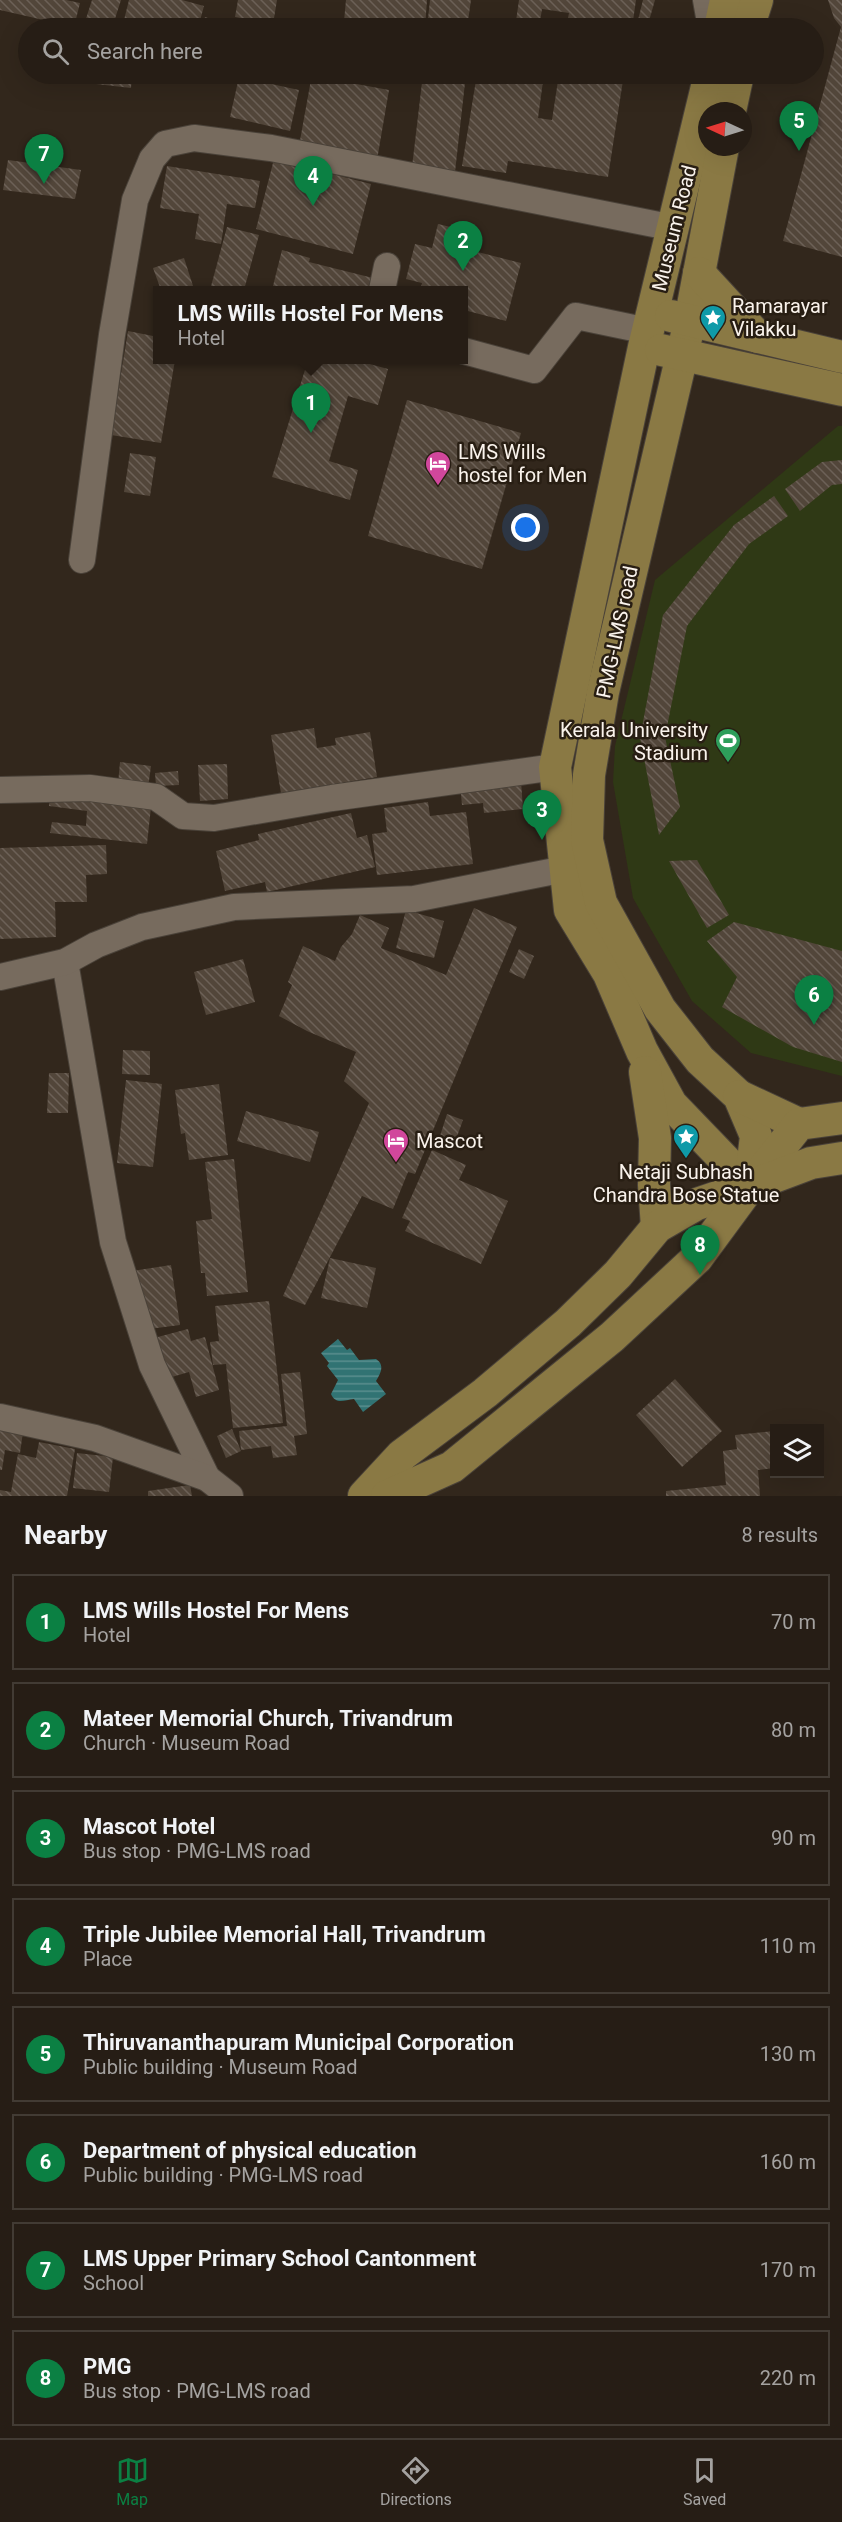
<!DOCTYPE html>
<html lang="en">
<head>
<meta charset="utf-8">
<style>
	:root { --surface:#261d15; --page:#2e261e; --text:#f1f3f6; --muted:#a4a2a0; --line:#423b34; --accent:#0b8043 }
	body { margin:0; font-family:Roboto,sans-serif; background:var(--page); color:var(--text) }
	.controls { position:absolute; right:18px; bottom:18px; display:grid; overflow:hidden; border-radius:0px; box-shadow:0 6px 24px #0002 }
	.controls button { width:54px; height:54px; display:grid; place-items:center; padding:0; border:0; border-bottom:2px solid var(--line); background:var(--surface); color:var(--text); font:30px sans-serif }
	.compass { position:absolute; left:698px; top:102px; width:54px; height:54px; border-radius:50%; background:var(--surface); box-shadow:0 6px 24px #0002; rotate:274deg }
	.you { position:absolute; left:526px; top:528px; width:21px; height:21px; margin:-15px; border:4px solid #fff; border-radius:50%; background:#1a73e8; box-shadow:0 0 0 9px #1a73e833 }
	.badge { display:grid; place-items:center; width:39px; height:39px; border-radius:50%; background:var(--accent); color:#fff; font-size:20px; font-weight:700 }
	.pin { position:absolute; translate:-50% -50px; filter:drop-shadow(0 2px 3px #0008) }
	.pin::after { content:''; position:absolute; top:32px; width:21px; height:18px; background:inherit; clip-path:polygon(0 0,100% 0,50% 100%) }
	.popup { position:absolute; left:153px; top:286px; width:315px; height:78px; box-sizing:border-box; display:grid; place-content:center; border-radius:0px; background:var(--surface); filter:drop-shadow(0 2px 4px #0005); font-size:20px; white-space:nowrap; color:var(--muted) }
	.popup b { font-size:22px; color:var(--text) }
	.popup::after { content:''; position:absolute; left:50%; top:100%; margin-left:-12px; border:12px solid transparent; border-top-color:var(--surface) }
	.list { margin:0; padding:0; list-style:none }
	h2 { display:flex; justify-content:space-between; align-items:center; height:78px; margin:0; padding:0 24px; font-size:26px }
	h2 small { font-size:20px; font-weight:400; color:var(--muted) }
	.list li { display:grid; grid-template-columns:39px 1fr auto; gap:18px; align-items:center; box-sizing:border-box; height:96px; margin:0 12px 12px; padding:0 12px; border:2px solid var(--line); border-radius:0px }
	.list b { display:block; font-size:22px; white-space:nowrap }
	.list p { margin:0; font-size:20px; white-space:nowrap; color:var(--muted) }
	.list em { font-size:20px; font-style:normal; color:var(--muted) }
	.icon { flex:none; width:33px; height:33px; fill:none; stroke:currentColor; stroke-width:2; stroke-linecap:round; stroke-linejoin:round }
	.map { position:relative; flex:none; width:842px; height:1496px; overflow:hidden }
	.search { position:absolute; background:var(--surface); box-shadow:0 6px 24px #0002; left:18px; right:18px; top:18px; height:66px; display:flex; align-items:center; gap:15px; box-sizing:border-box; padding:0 21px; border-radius:33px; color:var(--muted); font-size:22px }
	.sheet { height:942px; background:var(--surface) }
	nav { display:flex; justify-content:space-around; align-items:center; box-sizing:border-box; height:84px; border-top:2px solid var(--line); background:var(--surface); font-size:16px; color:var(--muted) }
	nav a { display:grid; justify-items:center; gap:3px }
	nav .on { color:var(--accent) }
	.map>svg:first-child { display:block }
	.green { fill:#2f3915 }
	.water { fill:url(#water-rules) }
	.building { fill:url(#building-back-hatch) }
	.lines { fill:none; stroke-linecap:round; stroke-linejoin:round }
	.minor-casing { stroke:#4a4239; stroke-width:28 }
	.major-casing { stroke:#4a4239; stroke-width:34 }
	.minor { stroke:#776b5e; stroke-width:26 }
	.major { stroke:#8a7944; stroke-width:32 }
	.labels { text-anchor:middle; stroke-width:5; stroke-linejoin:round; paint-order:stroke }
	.street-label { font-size:20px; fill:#faf3ec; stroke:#281e13 }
	.poi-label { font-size:20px; fill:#faf3ec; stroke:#281e13; text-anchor:start }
</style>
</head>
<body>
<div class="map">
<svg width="842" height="1496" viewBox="0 0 842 1496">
	<defs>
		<pattern id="water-rules" width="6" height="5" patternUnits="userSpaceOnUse" patternTransform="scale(1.5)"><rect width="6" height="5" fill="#317373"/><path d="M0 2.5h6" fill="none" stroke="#5a8e8e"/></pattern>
		<pattern id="building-back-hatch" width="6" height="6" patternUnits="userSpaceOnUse" patternTransform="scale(1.5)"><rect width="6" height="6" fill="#52463a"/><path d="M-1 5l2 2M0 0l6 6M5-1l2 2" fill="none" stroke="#6c6157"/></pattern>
	</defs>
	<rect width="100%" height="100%" fill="#32271c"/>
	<path class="green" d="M 838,426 L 842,426 L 842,1076 L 751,1053 L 692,1001 L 633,898 L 613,782 L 615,746 L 655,580 Z"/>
	<path class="water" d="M 338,1339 L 347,1350 L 350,1348 L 359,1360 L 376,1359 C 385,1365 381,1373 376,1381 L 386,1394 L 363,1412 L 354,1399 C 344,1400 336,1405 331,1394 L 338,1380 L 327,1366 L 329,1363 L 321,1353 Z"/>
	<g class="building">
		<path d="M 0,0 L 66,0 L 80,3 L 74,27 L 0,10 Z"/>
		<path d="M 92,0 L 121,0 L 112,28 L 83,28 Z"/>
		<path d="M 129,0 L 182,0 L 204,6 L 198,28 L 122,28 Z"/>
		<path d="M 238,0 L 277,0 L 273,24 L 235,17 Z"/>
		<path d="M 346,0 L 427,0 L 425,28 L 344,21 Z"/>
		<path d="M 430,0 L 471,0 L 467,28 L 427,28 Z"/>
		<path d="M 519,0 L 636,0 L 632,28 L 566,28 L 569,13 L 542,9 L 539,28 L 515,28 Z"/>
		<path d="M 643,0 L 655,0 L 647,28 L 636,28 Z"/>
		<path d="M 828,0 L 842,0 L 842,257 L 783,241 L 841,27 L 834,18 Z"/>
		<path d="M 205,17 L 236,28 L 201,28 Z"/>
		<path d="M 80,74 L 132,74 L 131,88 L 79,82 Z"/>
		<path d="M 266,74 L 288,74 L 285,81 Z"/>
		<path d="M 312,74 L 342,74 L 340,81 L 389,90 L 377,160 L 299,146 Z"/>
		<path d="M 376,74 L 392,74 L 389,84 L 374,79 Z"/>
		<path d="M 423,74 L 466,74 L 455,172 L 412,167 Z"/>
		<path d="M 477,74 L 544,74 L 538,118 L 552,120 L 559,74 L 624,74 L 608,177 L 508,161 L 506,173 L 462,166 Z"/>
		<path d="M 239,77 L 299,90 L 290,131 L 230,117 Z"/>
		<path d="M 274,159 L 371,184 L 353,254 L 256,229 Z"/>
		<path d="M 8,160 L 81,170 L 75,199 L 3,190 Z"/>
		<path d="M 167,166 L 260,181 L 255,208 L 227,204 L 221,244 L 195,239 L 199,214 L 160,208 Z"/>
		<path d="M 438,224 L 467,231 L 462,248 L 521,263 L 506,321 L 464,310 L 464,290 L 420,290 L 422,283 L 406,279 L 415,244 L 432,248 Z"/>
		<path d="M 227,227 L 259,235 L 244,290 L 210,290 Z"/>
		<path d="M 282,250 L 310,258 L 309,262 L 373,278 L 370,290 L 272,290 Z"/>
		<path d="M 184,258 L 194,289 L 161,290 L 153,268 Z"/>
		<path d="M 128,331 L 158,337 L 158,360 L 175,360 L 161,443 L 111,435 Z"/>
		<path d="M 308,360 L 355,360 L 388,369 L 378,405 L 348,396 L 329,461 L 358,470 L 350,500 L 272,477 Z"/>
		<path d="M 407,400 L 521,433 L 482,569 L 368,536 Z"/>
		<path d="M 130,453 L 156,457 L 150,496 L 124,492 Z"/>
		<path d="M 842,460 L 842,484 L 832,485 L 800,511 L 785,489 L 822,462 Z"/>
		<path d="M 774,496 L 788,516 L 749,544 L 687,626 L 665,737 L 680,807 L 659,835 L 640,738 L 663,615 L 734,525 Z"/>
		<path d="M 314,728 L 317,748 L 336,745 L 335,738 L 370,732 L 377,777 L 281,793 L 271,735 Z"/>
		<path d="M 120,762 L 151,766 L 148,788 L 118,784 Z"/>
		<path d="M 227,764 L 228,799 L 200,801 L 198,765 Z"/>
		<path d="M 178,771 L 179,785 L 156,786 L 155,773 Z"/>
		<path d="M 521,781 L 523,809 L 484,813 L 483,803 L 462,805 L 460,785 Z"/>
		<path d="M 50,796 L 152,798 L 147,844 L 50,833 L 52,822 L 86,826 L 87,811 L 49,806 Z"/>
		<path d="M 428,802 L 430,816 L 466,812 L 473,864 L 377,875 L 372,834 L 387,832 L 384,808 Z"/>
		<path d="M 351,813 L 357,838 L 367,835 L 375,867 L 267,892 L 265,882 L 225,891 L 216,851 L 259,840 L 258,834 Z"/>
		<path d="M 106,845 L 107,874 L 86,875 L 87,902 L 55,902 L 56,937 L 0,939 L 0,848 Z"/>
		<path d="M 697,860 L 729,915 L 707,928 L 669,861 Z"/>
		<path d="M 474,908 L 517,927 L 415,1174 L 408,1172 L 393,1209 L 362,1196 L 305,1305 L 283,1296 L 369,1103 L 344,1081 L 356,1052 L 307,1031 L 279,1016 L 292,985 L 288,982 L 303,946 L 335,961 L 341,947 L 352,934 L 360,915 L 389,928 L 381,948 L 446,975 Z"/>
		<path d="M 406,910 L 444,921 L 434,958 L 396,948 Z"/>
		<path d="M 734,922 L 842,951 L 842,1062 L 793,1047 L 722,1007 L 737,977 L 707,941 Z"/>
		<path d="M 519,949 L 534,956 L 524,979 L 509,972 Z"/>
		<path d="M 243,959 L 255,1002 L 206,1015 L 194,972 Z"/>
		<path d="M 123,1050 L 150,1051 L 150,1075 L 122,1074 Z"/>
		<path d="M 49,1073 L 69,1073 L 68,1113 L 47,1113 Z"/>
		<path d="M 126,1080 L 162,1084 L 153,1167 L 117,1163 Z"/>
		<path d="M 219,1084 L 228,1155 L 189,1160 L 185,1133 L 181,1134 L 175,1090 Z"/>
		<path d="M 246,1111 L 319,1132 L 310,1162 L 237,1141 Z"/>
		<path d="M 447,1114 L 463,1120 L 455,1142 L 440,1136 Z"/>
		<path d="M 432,1150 L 466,1165 L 459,1180 L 508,1201 L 481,1264 L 405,1231 L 410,1221 L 402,1218 Z"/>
		<path d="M 234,1159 L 248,1292 L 207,1296 L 205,1273 L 201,1273 L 196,1221 L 212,1219 L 205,1162 Z"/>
		<path d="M 330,1258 L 376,1268 L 367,1308 L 321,1298 Z"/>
		<path d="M 171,1265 L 180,1325 L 149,1329 L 146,1301 L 137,1303 L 132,1271 Z"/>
		<path d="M 269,1301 L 283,1423 L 233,1428 L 226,1364 L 213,1365 L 210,1342 L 219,1341 L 215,1306 Z"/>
		<path d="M 188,1329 L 191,1341 L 205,1337 L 219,1390 L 196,1397 L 189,1372 L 165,1379 L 154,1338 Z"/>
		<path d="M 300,1372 L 307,1434 L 294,1436 L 297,1455 L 273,1458 L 271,1446 L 241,1450 L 239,1431 L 287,1426 L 281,1374 Z"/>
		<path d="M 675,1379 L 722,1431 L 682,1467 L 636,1415 Z"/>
		<path d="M 0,1421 L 24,1425 L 20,1453 L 5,1450 L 2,1470 L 0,1470 Z"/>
		<path d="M 232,1429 L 241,1451 L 226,1458 L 217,1436 Z"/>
		<path d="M 774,1431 L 774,1468 L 758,1470 L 760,1496 L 666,1496 L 666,1491 L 726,1485 L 723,1451 L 737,1449 L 735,1435 Z"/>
		<path d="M 39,1442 L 75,1449 L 67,1496 L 0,1496 L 0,1490 L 11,1492 L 18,1454 L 36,1458 Z"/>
		<path d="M 77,1453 L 113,1457 L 109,1492 L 73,1488 Z"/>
		<path d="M 190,1485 L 192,1496 L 148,1496 L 148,1491 Z"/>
	</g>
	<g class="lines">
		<defs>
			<g id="minor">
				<path d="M 706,0 L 711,28"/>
				<path d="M 382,290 L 387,266"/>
				<path d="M 464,351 L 534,370 L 576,316 L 648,331"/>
				<path d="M 82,560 L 112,335 L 135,200 L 152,159 L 165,144 L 194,138 L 271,148 L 674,228"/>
				<path d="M 0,790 L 90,788 L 156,797 L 183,816 L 214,818 L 332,798 L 555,767"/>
				<path d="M 65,962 L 113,1242 L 152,1365 L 207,1478"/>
				<path d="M 0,977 L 65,962 L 96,945 L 142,927 L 234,907 L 414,899 L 565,869"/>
				<path d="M 0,1417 L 95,1438 L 207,1478 L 230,1496"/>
			</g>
			<g id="major">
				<path d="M 720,28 L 726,0"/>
				<path d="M 748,28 L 757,0"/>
				<path d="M 710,74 L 644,347 L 555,767 L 570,910 L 609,974 L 642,1051 L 671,1104 L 750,1186"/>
				<path d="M 730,111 L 738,74"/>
				<path d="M 723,147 L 690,321 L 603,692 L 589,775 L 587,840 L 601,903 L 660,1009 L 700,1060 L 739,1096 L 756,1136 L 750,1186"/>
				<path d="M 699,273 L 758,337"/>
				<path d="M 671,316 L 842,357"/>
				<path d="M 661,350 L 842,390"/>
				<path d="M 645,1072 L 655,1138 L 654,1185 L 657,1227"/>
				<path d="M 739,1096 L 799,1124"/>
				<path d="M 364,1496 L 402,1455 L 485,1393 L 568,1323 L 618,1274 L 657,1227 L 697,1204 L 750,1186 L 799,1124 L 842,1118"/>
				<path d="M 387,1496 L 452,1467 L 612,1337 L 697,1258 L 750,1186 L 811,1163 L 842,1158"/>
			</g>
		</defs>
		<use href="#minor" class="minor-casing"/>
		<use href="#major" class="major-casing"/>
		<use href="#minor" class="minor"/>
		<use href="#major" class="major"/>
	</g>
	<defs>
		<symbol id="sight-pin" viewBox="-11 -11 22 30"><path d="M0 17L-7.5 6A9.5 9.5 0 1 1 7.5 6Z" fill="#0f9aa8" stroke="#281e13"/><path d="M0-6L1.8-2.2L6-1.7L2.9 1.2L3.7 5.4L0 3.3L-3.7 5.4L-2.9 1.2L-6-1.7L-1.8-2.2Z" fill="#fff"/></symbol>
		<symbol id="hotel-pin" viewBox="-11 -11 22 30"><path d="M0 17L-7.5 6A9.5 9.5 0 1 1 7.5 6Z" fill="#d1479c" stroke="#281e13"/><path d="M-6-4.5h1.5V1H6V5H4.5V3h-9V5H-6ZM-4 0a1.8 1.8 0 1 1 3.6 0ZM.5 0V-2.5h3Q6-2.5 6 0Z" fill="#fff"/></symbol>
		<symbol id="stadium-pin" viewBox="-11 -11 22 30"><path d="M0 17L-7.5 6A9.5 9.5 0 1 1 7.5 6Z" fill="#2e9e5b" stroke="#281e13"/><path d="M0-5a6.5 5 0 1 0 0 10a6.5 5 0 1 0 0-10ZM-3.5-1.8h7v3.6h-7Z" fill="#fff"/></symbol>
	</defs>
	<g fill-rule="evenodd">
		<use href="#sight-pin" x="698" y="303" width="30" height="40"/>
		<use href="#hotel-pin" x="423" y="449" width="30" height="40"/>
		<use href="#stadium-pin" x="713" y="726" width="30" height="40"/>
		<use href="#sight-pin" x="671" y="1122" width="30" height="40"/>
		<use href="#hotel-pin" x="381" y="1126" width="30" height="40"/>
	</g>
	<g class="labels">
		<g class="street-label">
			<text transform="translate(674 228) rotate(-76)" y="7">Museum Road</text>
			<text transform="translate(617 632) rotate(-78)" y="7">PMG-LMS road</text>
		</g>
		<g class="poi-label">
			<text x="732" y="313">Ramarayar<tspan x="732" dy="23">Vilakku</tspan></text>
			<text x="458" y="459">LMS Wills<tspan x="458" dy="23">hostel for Men</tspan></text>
			<text x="708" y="737" text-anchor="end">Kerala University<tspan x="708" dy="23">Stadium</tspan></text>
			<text x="416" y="1148">Mascot</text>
			<text x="686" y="1179" text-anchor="middle">Netaji Subhash<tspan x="686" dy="23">Chandra Bose Statue</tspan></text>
		</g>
	</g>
</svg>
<div class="controls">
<button><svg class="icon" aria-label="layers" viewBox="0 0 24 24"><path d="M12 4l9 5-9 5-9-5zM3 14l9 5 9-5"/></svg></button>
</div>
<svg class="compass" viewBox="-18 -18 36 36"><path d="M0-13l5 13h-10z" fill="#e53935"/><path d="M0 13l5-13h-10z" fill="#a4a2a0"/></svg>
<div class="you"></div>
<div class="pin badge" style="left:311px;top:433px">1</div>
<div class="popup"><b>LMS Wills Hostel For Mens</b>Hotel</div>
<div class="pin badge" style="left:463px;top:271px">2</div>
<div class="pin badge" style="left:542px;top:840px">3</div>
<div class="pin badge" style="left:313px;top:206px">4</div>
<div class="pin badge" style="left:799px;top:151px">5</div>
<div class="pin badge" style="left:814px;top:1025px">6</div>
<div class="pin badge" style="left:44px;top:184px">7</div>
<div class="pin badge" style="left:700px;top:1275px">8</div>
<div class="search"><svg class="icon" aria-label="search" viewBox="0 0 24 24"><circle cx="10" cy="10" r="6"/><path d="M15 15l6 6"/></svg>Search here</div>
</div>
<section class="sheet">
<h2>Nearby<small>8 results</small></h2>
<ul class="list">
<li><span class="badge">1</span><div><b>LMS Wills Hostel For Mens</b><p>Hotel</p></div><em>70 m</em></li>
<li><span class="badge">2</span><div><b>Mateer Memorial Church, Trivandrum</b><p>Church · Museum Road</p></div><em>80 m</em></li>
<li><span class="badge">3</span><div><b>Mascot Hotel</b><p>Bus stop · PMG-LMS road</p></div><em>90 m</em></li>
<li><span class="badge">4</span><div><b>Triple Jubilee Memorial Hall, Trivandrum</b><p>Place</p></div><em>110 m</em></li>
<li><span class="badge">5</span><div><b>Thiruvananthapuram Municipal Corporation</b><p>Public building · Museum Road</p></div><em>130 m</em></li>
<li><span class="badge">6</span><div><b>Department of physical education</b><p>Public building · PMG-LMS road</p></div><em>160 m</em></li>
<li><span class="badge">7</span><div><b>LMS Upper Primary School Cantonment</b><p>School</p></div><em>170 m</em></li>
<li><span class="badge">8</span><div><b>PMG</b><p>Bus stop · PMG-LMS road</p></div><em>220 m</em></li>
</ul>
</section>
<nav>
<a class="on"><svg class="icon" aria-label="map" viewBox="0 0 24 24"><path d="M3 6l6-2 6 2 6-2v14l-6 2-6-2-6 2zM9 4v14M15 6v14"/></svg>Map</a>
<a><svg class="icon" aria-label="directions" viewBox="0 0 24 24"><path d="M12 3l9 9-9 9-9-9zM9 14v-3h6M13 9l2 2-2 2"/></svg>Directions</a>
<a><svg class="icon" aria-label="saved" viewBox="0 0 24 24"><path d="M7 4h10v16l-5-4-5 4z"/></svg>Saved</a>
</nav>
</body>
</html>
